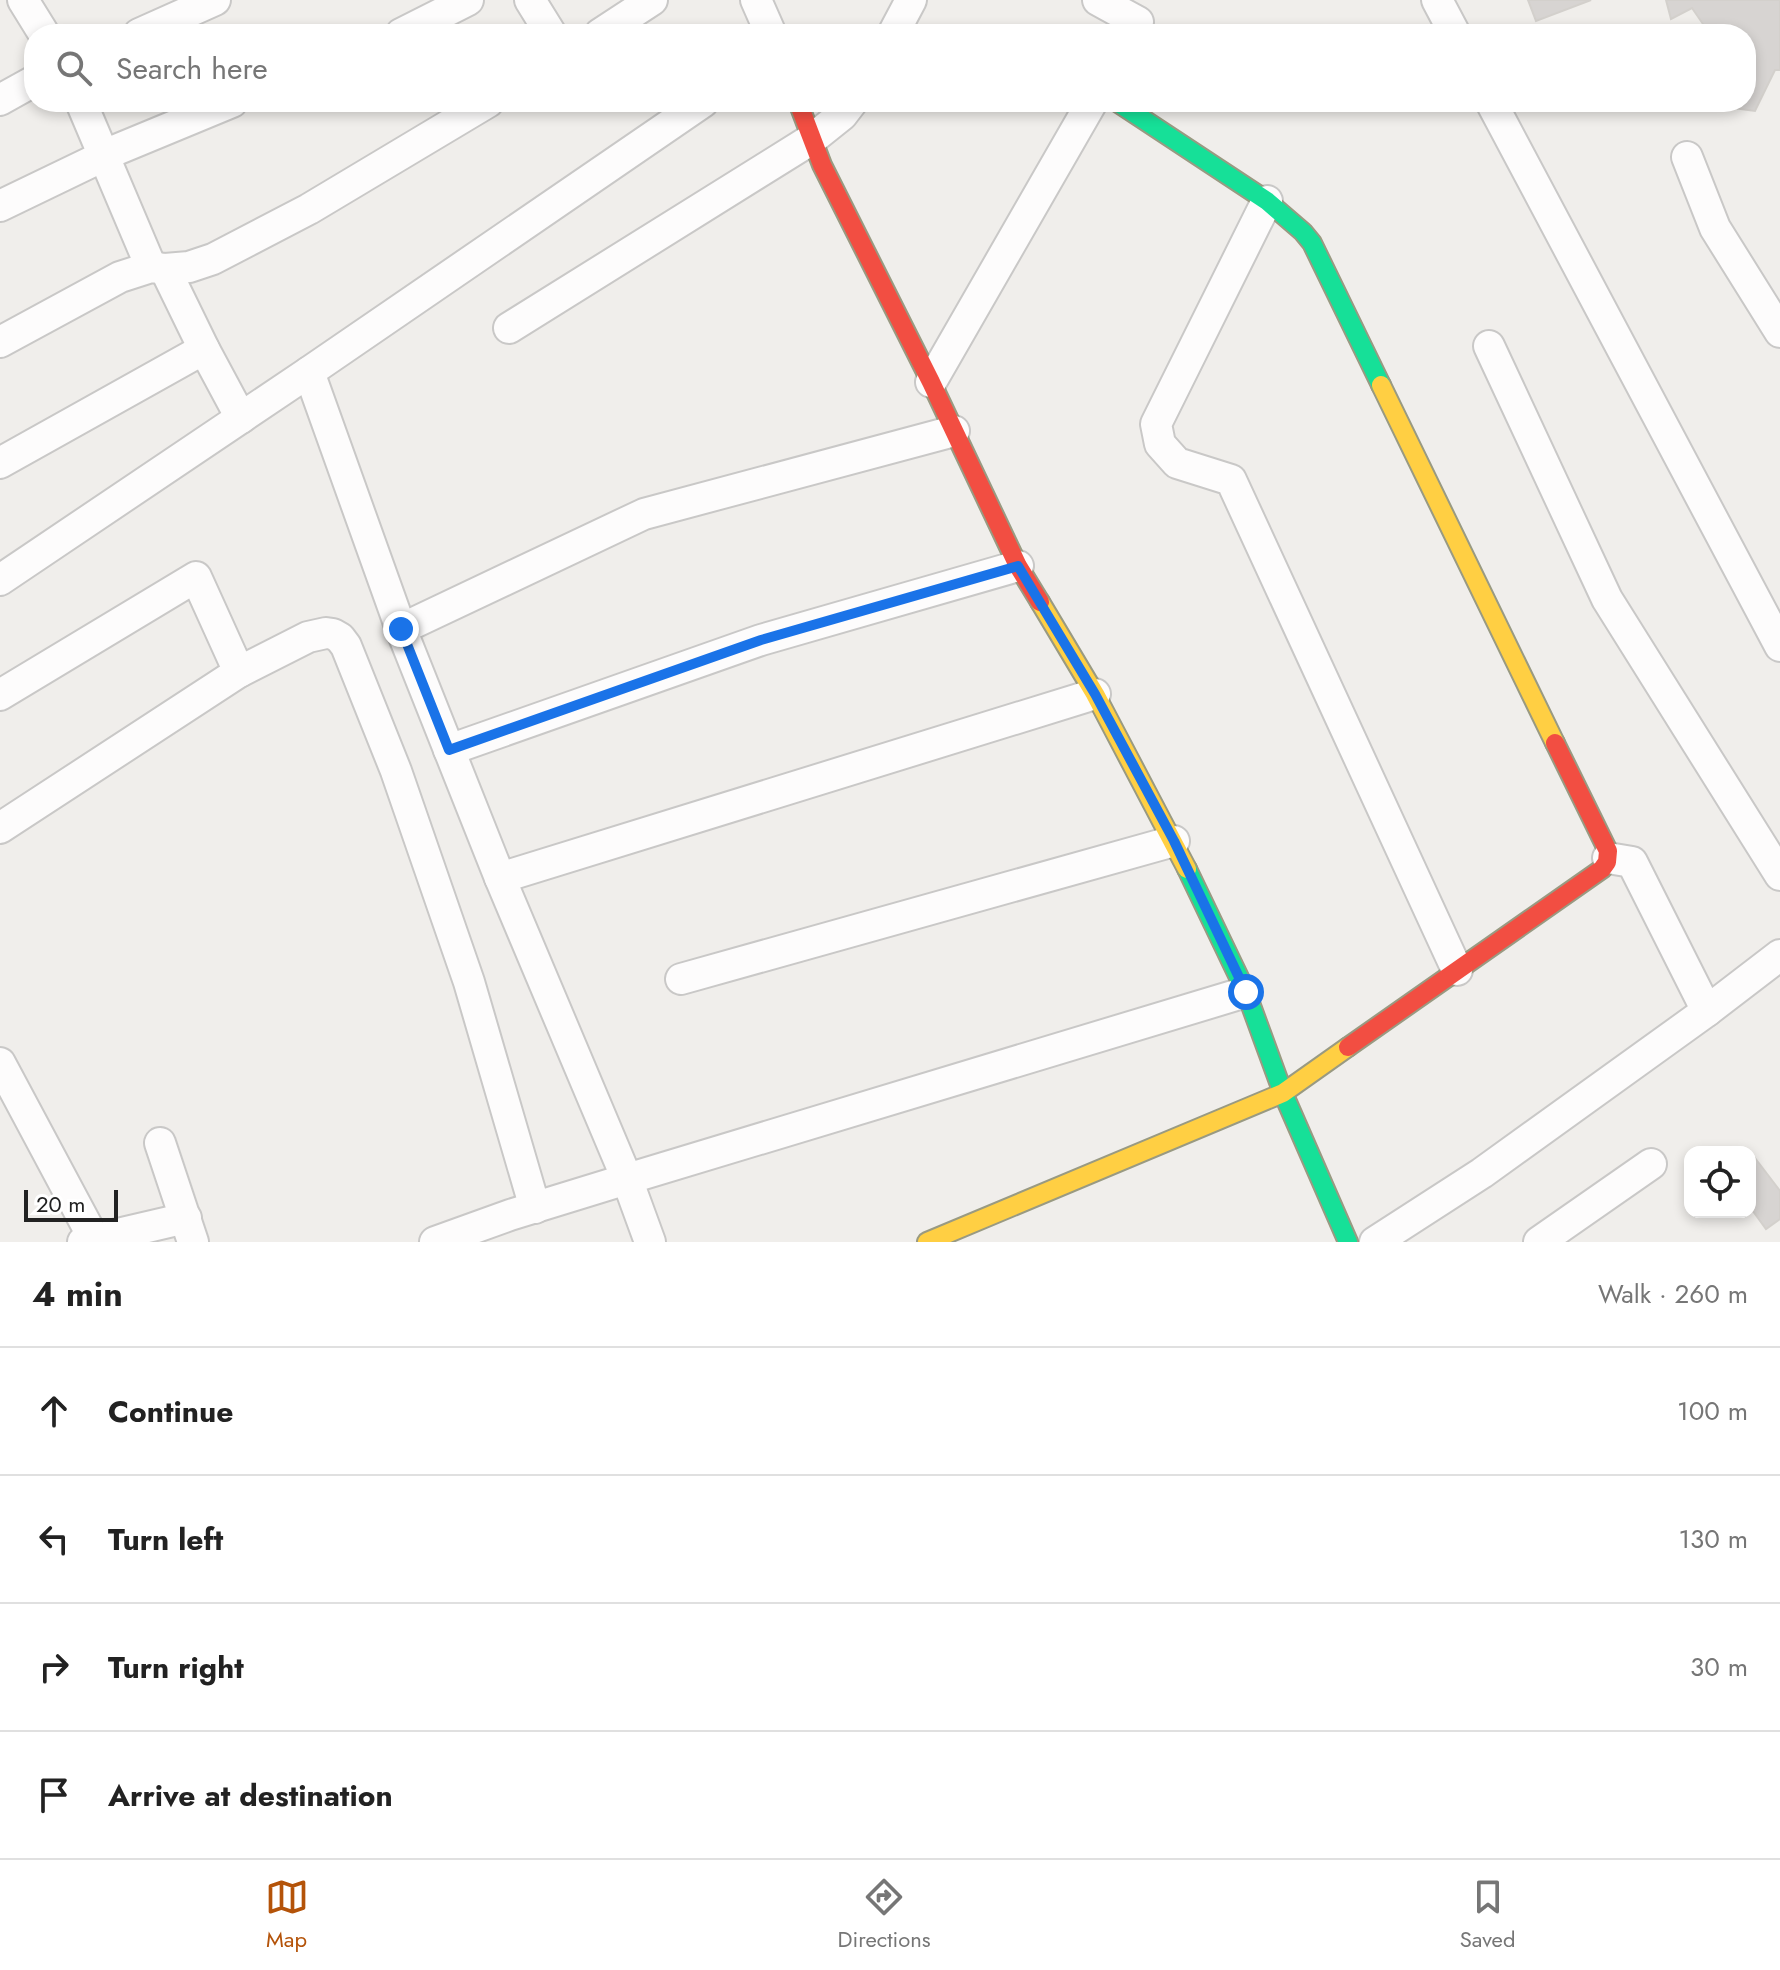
<!DOCTYPE html>
<html lang="en">
<head>
<meta charset="utf-8">
<style>
	:root { --surface:#fff; --page:#f6f6f6; --text:#222; --muted:#767676; --line:#e0e0e0; --accent:#b45309 }
	body { margin:0; font-family:Jost,sans-serif; background:var(--page); color:var(--text) }
	.controls { position:absolute; right:24px; bottom:24px; display:grid; overflow:hidden; border-radius:16px; box-shadow:0 4px 12px #0003 }
	.controls button { width:72px; height:72px; display:grid; place-items:center; padding:0; border:0; border-bottom:2px solid var(--line); background:var(--surface); color:var(--text); font:40px sans-serif }
	.scale { position:absolute; left:24px; bottom:20px; width:94px; box-sizing:border-box; padding-left:8px; border:4px solid #222; border-top:0; font-size:22px; line-height:28px; white-space:nowrap; color:#222; -webkit-text-stroke:6px #fff; paint-order:stroke }
	.stop { position:absolute; width:24px; height:24px; margin:-18px; border:6px solid #1a73e8; border-radius:50%; background:#fff }
	.stop.end { background:#1a73e8; border-color:#fff; box-shadow:0 2px 8px #0008 }
	.list { margin:0; padding:0; list-style:none }
	h2 { display:flex; justify-content:space-between; align-items:center; height:104px; margin:0; padding:0 32px; font-size:34px }
	h2 small { font-size:26px; font-weight:400; color:var(--muted) }
	.list li { display:grid; grid-template-columns:52px 1fr auto; gap:24px; align-items:center; box-sizing:border-box; height:128px; padding:0 32px; border-top:2px solid var(--line) }
	.list b { display:block; font-size:30px; white-space:nowrap }
	.list em { font-size:26px; font-style:normal; color:var(--muted) }
	.icon { flex:none; width:44px; height:44px; fill:none; stroke:currentColor; stroke-width:2; stroke-linecap:round; stroke-linejoin:round }
	.map { position:relative; flex:none; width:1780px; height:1242px; overflow:hidden }
	.search { position:absolute; background:var(--surface); box-shadow:0 4px 12px #0003; left:24px; right:24px; top:24px; height:88px; display:flex; align-items:center; gap:20px; box-sizing:border-box; padding:0 28px; border-radius:32px; color:var(--muted); font-size:30px }
	.sheet { height:616px; background:var(--surface) }
	nav { display:flex; justify-content:space-around; align-items:center; box-sizing:border-box; height:112px; border-top:2px solid var(--line); background:var(--surface); font-size:22px; color:var(--muted) }
	nav a { display:grid; justify-items:center; gap:4px }
	nav .on { color:var(--accent) }
	.map>svg:first-child { display:block }
	.building { fill:#d7d4d2; stroke:#d3d0cc; stroke-width:2 }
	.lines { fill:none; stroke-linecap:round; stroke-linejoin:round }
	.street-casing { stroke:#c9c8c7; stroke-width:34 }
	.fast-casing { stroke:#999a82; stroke-width:22 }
	.slow-casing { stroke:#999a82; stroke-width:22 }
	.jam-casing { stroke:#999a82; stroke-width:22 }
	.street { stroke:#fdfcfc; stroke-width:30 }
	.fast { stroke:#16e098; stroke-width:18 }
	.slow { stroke:#ffcf43; stroke-width:18 }
	.jam { stroke:#f24e42; stroke-width:18 }
	.route { stroke:#1a73e8; stroke-width:10 }
</style>
</head>
<body>
<div class="map">
<svg width="1780" height="1242" viewBox="0 0 1780 1242">
	<rect width="100%" height="100%" fill="#f0eeeb"/>
	<g class="building">
		<path d="M 1528,0 L 1591,0 L 1536,21 Z"/>
		<path d="M 1666,0 L 1780,0 L 1780,70 L 1775,70 L 1755,111 L 1711,105 L 1709,102 L 1746,102 L 1746,34 L 1692,34 L 1703,24 L 1692,8 L 1671,19 Z"/>
		<path d="M 1755,1158 L 1780,1191 L 1780,1219 L 1766,1229 L 1750,1207 L 1750,1162 Z"/>
	</g>
	<g class="lines">
		<defs>
			<g id="street">
				<path d="M 23,0 L 44,34"/>
				<path d="M 530,0 L 551,34"/>
				<path d="M 756,0 L 771,34"/>
				<path d="M 1098,0 L 1138,22"/>
				<path d="M 1437,0 L 1455,34"/>
				<path d="M 139,34 L 215,0"/>
				<path d="M 401,34 L 468,0"/>
				<path d="M 600,34 L 652,0"/>
				<path d="M 893,34 L 911,0"/>
				<path d="M 0,100 L 34,81"/>
				<path d="M 81,102 L 151,267"/>
				<path d="M 1491,102 L 1780,646"/>
				<path d="M 1687,157 L 1715,228 L 1780,332"/>
				<path d="M 1267,201 L 1156,424 L 1160,444 L 1177,463 L 1231,480 L 1457,970"/>
				<path d="M 0,206 L 116,150 L 232,102"/>
				<path d="M 165,269 L 204,349 L 241,418"/>
				<path d="M 509,328 L 812,139 L 842,115 L 852,102"/>
				<path d="M 0,342 L 120,277 L 151,267 L 165,269 L 189,267 L 213,259 L 309,209 L 488,102"/>
				<path d="M 1489,346 L 1607,599 L 1780,875"/>
				<path d="M 309,372 L 401,629 L 500,878 L 627,1179 L 650,1242"/>
				<path d="M 931,382 L 1092,102"/>
				<path d="M 0,463 L 204,349"/>
				<path d="M 0,580 L 309,372 L 703,102"/>
				<path d="M 401,629 L 644,514 L 954,431"/>
				<path d="M 0,695 L 196,577 L 239,672"/>
				<path d="M 449,750 L 761,640 L 1018,566"/>
				<path d="M 0,828 L 239,672 L 308,637 L 326,633 L 333,634 L 340,638 L 346,646 L 396,771 L 469,982 L 535,1208"/>
				<path d="M 1608,858 L 1632,862 L 1707,1011"/>
				<path d="M 500,878 L 1095,694"/>
				<path d="M 681,979 L 1174,841"/>
				<path d="M 0,1063 L 94,1239"/>
				<path d="M 160,1143 L 193,1242"/>
				<path d="M 83,1242 L 186,1218"/>
				<path d="M 435,1242 L 510,1215 L 627,1179 L 1246,992"/>
				<path d="M 1375,1242 L 1482,1173 L 1707,1011 L 1780,955"/>
				<path d="M 1539,1242 L 1651,1164"/>
			</g>
			<g id="fast">
				<path d="M 1117,102 L 1267,201 L 1303,232 L 1312,243 L 1381,385"/>
				<path d="M 1187,869 L 1246,992 L 1283,1093 L 1348,1242"/>
			</g>
			<g id="slow">
				<path d="M 1381,385 L 1555,743"/>
				<path d="M 1040,602 L 1095,694 L 1187,869"/>
				<path d="M 927,1242 L 1283,1093 L 1348,1047"/>
			</g>
			<g id="jam">
				<path d="M 798,102 L 822,165 L 931,382 L 1018,566 L 1040,602"/>
				<path d="M 1348,1047 L 1602,869 L 1607,862 L 1608,851 L 1555,743"/>
			</g>
		</defs>
		<use href="#street" class="street-casing"/>
		<use href="#fast" class="fast-casing"/>
		<use href="#slow" class="slow-casing"/>
		<use href="#jam" class="jam-casing"/>
		<use href="#street" class="street"/>
		<use href="#fast" class="fast"/>
		<use href="#slow" class="slow"/>
		<use href="#jam" class="jam"/>
	</g>
	<g class="lines">
		<path class="route" d="M 401,629 L 449,750 L 761,640 L 1018,566 L 1095,694 L 1174,841 L 1246,992"/>
	</g>
</svg>
<div class="controls">
<button><svg class="icon" aria-label="locate" viewBox="0 0 24 24"><circle cx="12" cy="12" r="6"/><path d="M12 2v4M12 18v4M2 12h4M18 12h4"/></svg></button>
</div>
<div class="scale">20 m</div>
<div class="stop" style="left:1246px;top:992px"></div>
<div class="stop end" style="left:401px;top:629px"></div>
<div class="search"><svg class="icon" aria-label="search" viewBox="0 0 24 24"><circle cx="10" cy="10" r="6"/><path d="M15 15l6 6"/></svg>Search here</div>
</div>
<section class="sheet">
<h2>4 min<small>Walk · 260 m</small></h2>
<ul class="list">
<li><svg class="icon" aria-label="ahead" viewBox="0 0 24 24"><path d="M12 20V5M6 11l6-6 6 6"/></svg><div><b>Continue</b></div><em>100 m</em></li>
<li><svg class="icon" aria-label="left" viewBox="0 0 24 24"><path d="M17 20v-9H6M10 6l-5 5 5 5"/></svg><div><b>Turn left</b></div><em>130 m</em></li>
<li><svg class="icon" aria-label="right" viewBox="0 0 24 24"><path d="M7 20v-9h11M14 6l5 5-5 5"/></svg><div><b>Turn right</b></div><em>30 m</em></li>
<li><svg class="icon" aria-label="arrive" viewBox="0 0 24 24"><path d="M6 21V4h12l-3 4 3 4H6"/></svg><div><b>Arrive at destination</b></div></li>
</ul>
</section>
<nav>
<a class="on"><svg class="icon" aria-label="map" viewBox="0 0 24 24"><path d="M3 6l6-2 6 2 6-2v14l-6 2-6-2-6 2zM9 4v14M15 6v14"/></svg>Map</a>
<a><svg class="icon" aria-label="directions" viewBox="0 0 24 24"><path d="M12 3l9 9-9 9-9-9zM9 14v-3h6M13 9l2 2-2 2"/></svg>Directions</a>
<a><svg class="icon" aria-label="saved" viewBox="0 0 24 24"><path d="M7 4h10v16l-5-4-5 4z"/></svg>Saved</a>
</nav>
</body>
</html>
